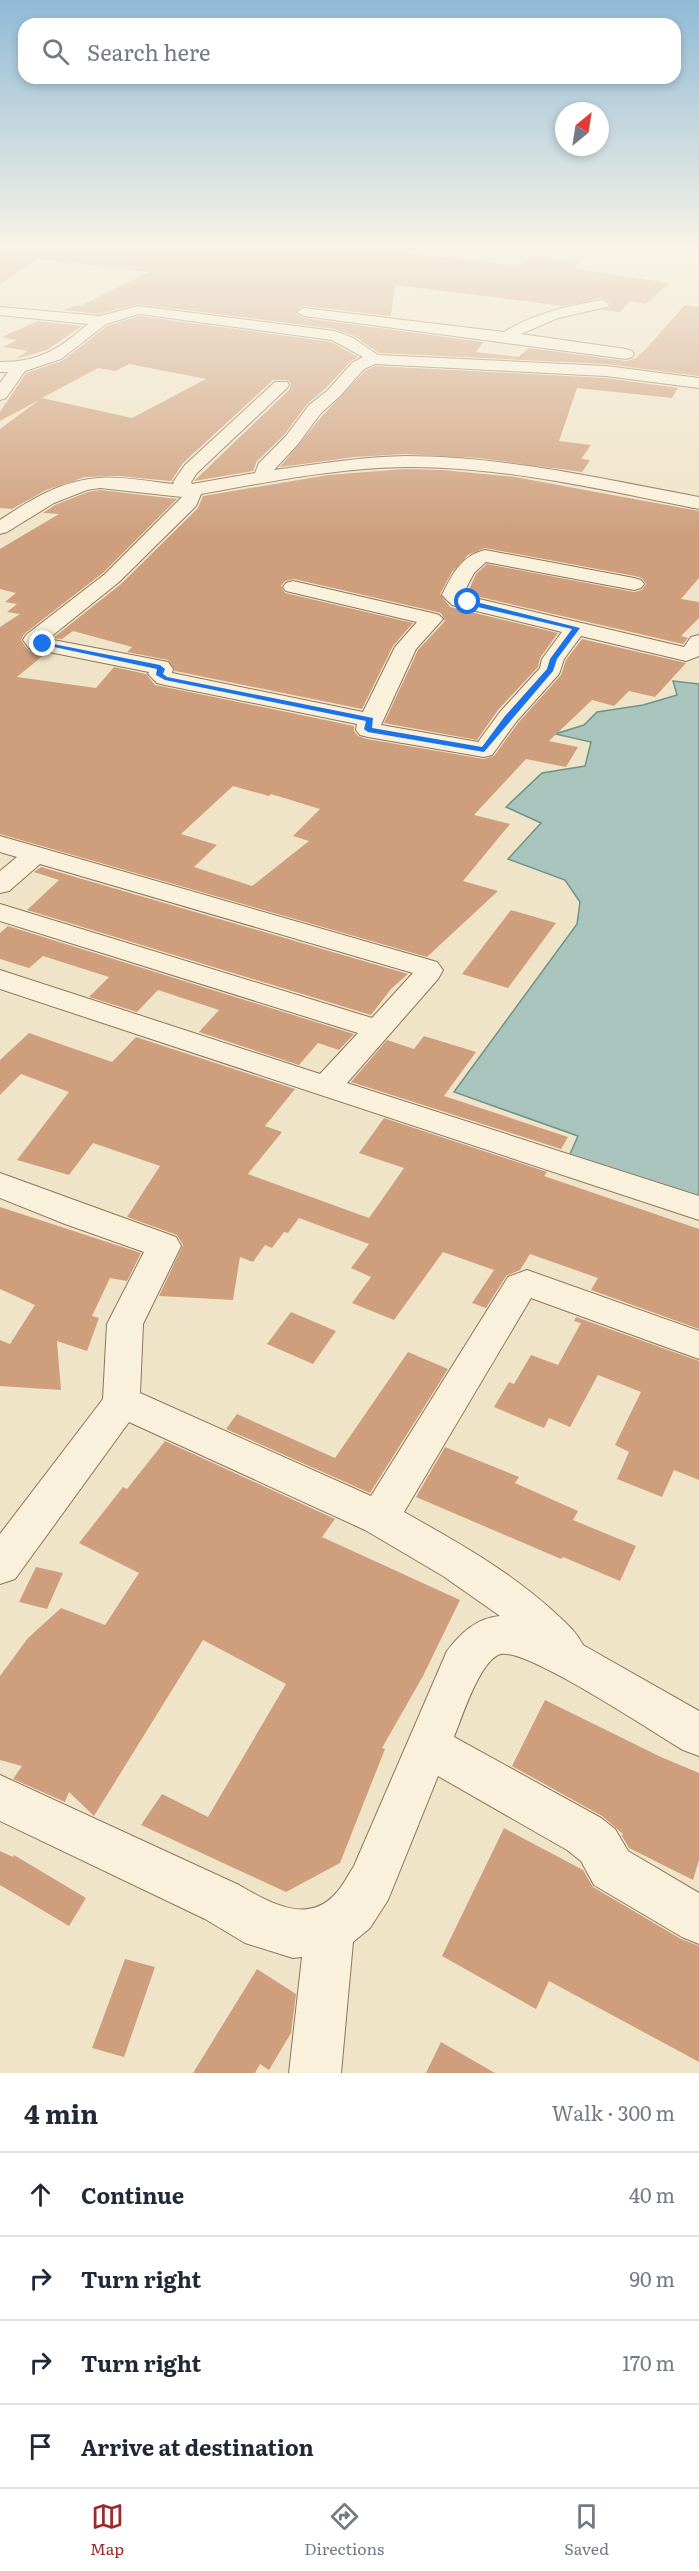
<!DOCTYPE html>
<html lang="en">
<head>
<meta charset="utf-8">
<style>
	:root { --surface:#fff; --page:#f6f6f7; --text:#1f2937; --muted:#747a83; --line:#e0e1e3; --accent:#9e2a2b }
	body { margin:0; font-family:Literata,serif; background:var(--page); color:var(--text) }
	.compass { position:absolute; left:555px; top:102px; width:54px; height:54px; border-radius:50%; background:var(--surface); box-shadow:0 3px 9px #0003; rotate:30deg }
	.stop { position:absolute; width:18px; height:18px; margin:-14px; border:4px solid #1a73e8; border-radius:50%; background:#fff }
	.stop.end { background:#1a73e8; border-color:#fff; box-shadow:0 2px 6px #0008 }
	.list { margin:0; padding:0; list-style:none }
	h2 { display:flex; justify-content:space-between; align-items:center; height:78px; margin:0; padding:0 24px; font-size:26px }
	h2 small { font-size:20px; font-weight:400; color:var(--muted) }
	.list li { display:grid; grid-template-columns:39px 1fr auto; gap:18px; align-items:center; box-sizing:border-box; height:84px; padding:0 24px; border-top:2px solid var(--line) }
	.list b { display:block; font-size:22px; white-space:nowrap }
	.list em { font-size:20px; font-style:normal; color:var(--muted) }
	.icon { flex:none; width:33px; height:33px; fill:none; stroke:currentColor; stroke-width:2; stroke-linecap:round; stroke-linejoin:round }
	.map { position:relative; flex:none; width:699px; height:2073px; overflow:hidden }
	.search { position:absolute; background:var(--surface); box-shadow:0 3px 9px #0003; left:18px; right:18px; top:18px; height:66px; display:flex; align-items:center; gap:15px; box-sizing:border-box; padding:0 21px; border-radius:18px; color:var(--muted); font-size:22px }
	.sheet { height:414px; background:var(--surface) }
	nav { display:flex; justify-content:space-around; align-items:center; box-sizing:border-box; height:84px; border-top:2px solid var(--line); background:var(--surface); font-size:16px; color:var(--muted) }
	nav a { display:grid; justify-items:center; gap:3px }
	nav .on { color:var(--accent) }
	.map>svg:first-child { display:block }
	.water { fill:#a9c4bc; stroke:#6f938a; stroke-width:1.5 }
	.building { fill:#cf9f7d; fill-rule:evenodd }
	.lines { fill:none; stroke-linecap:round; stroke-linejoin:round }
	.minor-casing { stroke:#8d765c; stroke-width:2 }
	.minor { fill:#faf1dc; fill-rule:evenodd }
	.route { fill:#1a73e8 }
</style>
</head>
<body>
<div class="map">
<svg width="699" height="2073" viewBox="0 0 699 2073">
	<rect width="100%" height="100%" fill="#f0e4c8"/>
	<path class="water" d="M 673,681 L 699,684 L 699,1205 L 566,1163 L 578,1136 L 454,1092 L 577,924 L 580,902 L 565,880 L 508,859 L 541,823 L 506,807 L 542,773 L 585,766 L 591,742 L 555,734 L 584,725 L 597,712 L 643,705 L 677,695 Z"/>
	<g class="building">
		<path d="M 0,245 L 419,245 L 420,248 L 405,253 L 518,266 L 529,258 L 579,262 L 575,269 L 669,283 L 646,304 L 630,301 L 620,312 L 603,310 L 609,308 L 611,303 L 602,298 L 564,306 L 395,285 L 391,316 L 304,306 L 295,313 L 304,318 L 483,342 L 476,352 L 518,357 L 529,348 L 626,361 L 636,358 L 644,351 L 685,305 L 699,307 L 699,376 L 606,364 L 379,353 L 354,336 L 335,329 L 138,304 L 100,314 L 63,310 L 74,306 L 81,306 L 149,272 L 38,259 L 0,284 Z"/>
		<path d="M 139,316 L 331,342 L 358,357 L 350,362 L 326,388 L 307,404 L 284,435 L 257,461 L 253,471 L 194,481 L 289,390 L 291,384 L 287,380 L 273,380 L 183,463 L 171,481 L 118,476 L 85,477 L 46,490 L 12,509 L 0,508 L 0,429 L 39,400 L 0,421 L 0,412 L 26,373 L 62,361 L 107,326 ZM 129,364 L 206,379 L 132,418 L 42,398 L 98,368 L 115,371 Z"/>
		<path d="M 38,321 L 82,326 L 47,350 L 15,359 L 28,351 L 3,347 L 17,340 L 2,337 Z"/>
		<path d="M 375,366 L 606,378 L 678,388 L 672,398 L 577,388 L 559,441 L 591,445 L 581,459 L 590,460 L 582,472 L 479,458 L 405,454 L 355,457 L 280,467 L 323,415 L 365,371 Z"/>
		<path d="M 405,469 L 442,470 L 515,477 L 699,511 L 699,578 L 681,599 L 699,602 L 699,618 L 681,636 L 688,638 L 683,644 L 467,594 L 476,574 L 487,564 L 634,592 L 642,590 L 646,584 L 642,578 L 635,576 L 485,548 L 468,555 L 452,572 L 440,594 L 450,607 L 558,633 L 540,658 L 538,667 L 498,710 L 477,740 L 384,723 L 418,650 L 445,621 L 441,613 L 433,611 L 294,579 L 285,581 L 281,586 L 285,593 L 413,623 L 393,646 L 362,709 L 175,671 L 168,660 L 127,652 L 132,647 L 73,631 L 62,639 L 53,638 L 121,584 L 198,508 L 203,496 L 328,475 Z"/>
		<path d="M 100,490 L 177,499 L 104,572 L 24,634 L 21,640 L 27,649 L 45,654 L 17,677 L 96,688 L 114,667 L 146,674 L 155,685 L 165,687 L 354,726 L 354,731 L 358,736 L 367,739 L 484,759 L 494,756 L 518,723 L 561,675 L 566,660 L 582,639 L 686,663 L 655,697 L 629,691 L 614,706 L 592,700 L 549,741 L 578,747 L 566,767 L 526,759 L 474,815 L 510,824 L 463,881 L 498,891 L 427,957 L 0,834 L 0,627 L 20,614 L 7,612 L 17,604 L 5,602 L 16,593 L 0,589 L 0,549 L 59,514 L 43,513 L 55,505 L 88,492 ZM 233,786 L 269,796 L 271,794 L 320,809 L 293,836 L 309,841 L 252,886 L 194,867 L 217,845 L 181,834 Z"/>
		<path d="M 41,867 L 408,974 L 391,989 L 371,1015 L 27,910 L 59,880 L 34,872 Z"/>
		<path d="M 511,910 L 556,923 L 508,988 L 462,974 Z"/>
		<path d="M 8,926 L 354,1034 L 339,1050 L 318,1043 L 299,1065 L 199,1032 L 219,1010 L 158,990 L 137,1012 L 89,997 L 109,977 L 43,956 L 29,968 L 0,959 L 0,933 Z"/>
		<path d="M 29,1033 L 112,1062 L 136,1037 L 295,1089 L 265,1126 L 282,1132 L 248,1174 L 369,1218 L 404,1168 L 359,1153 L 384,1118 L 547,1172 L 544,1176 L 699,1229 L 699,1329 L 591,1290 L 598,1278 L 530,1254 L 520,1270 L 506,1276 L 486,1308 L 472,1303 L 494,1270 L 443,1252 L 394,1320 L 352,1303 L 371,1277 L 351,1268 L 369,1244 L 299,1218 L 288,1233 L 284,1232 L 272,1248 L 265,1245 L 253,1262 L 240,1257 L 233,1300 L 159,1296 L 183,1245 L 177,1235 L 127,1217 L 160,1166 L 93,1143 L 69,1175 L 17,1160 L 69,1092 L 21,1074 L 0,1095 L 0,1060 Z"/>
		<path d="M 424,1036 L 476,1052 L 444,1096 L 568,1137 L 561,1149 L 351,1082 L 387,1040 L 414,1049 Z"/>
		<path d="M 0,1207 L 141,1253 L 127,1281 L 110,1278 L 92,1316 L 99,1318 L 87,1351 L 57,1341 L 61,1390 L 0,1386 L 0,1340 L 10,1344 L 35,1305 L 0,1289 Z"/>
		<path d="M 291,1312 L 336,1331 L 313,1364 L 267,1344 Z"/>
		<path d="M 576,1317 L 699,1361 L 699,1480 L 674,1470 L 662,1497 L 617,1479 L 629,1452 L 615,1445 L 641,1392 L 598,1375 L 570,1427 L 549,1418 L 544,1428 L 494,1407 L 509,1382 L 514,1384 L 531,1355 L 558,1365 L 581,1323 L 574,1321 Z"/>
		<path d="M 408,1352 L 448,1369 L 370,1493 L 226,1429 L 237,1414 L 335,1458 Z"/>
		<path d="M 165,1441 L 335,1519 L 322,1537 L 460,1600 L 423,1676 L 382,1748 L 385,1749 L 340,1863 L 286,1892 L 141,1825 L 162,1794 L 208,1817 L 286,1684 L 203,1640 L 94,1816 L 69,1792 L 65,1802 L 13,1779 L 22,1766 L 0,1760 L 0,1676 L 28,1638 L 61,1608 L 105,1625 L 139,1573 L 79,1543 L 123,1487 L 127,1489 Z"/>
		<path d="M 445,1447 L 519,1477 L 515,1483 L 578,1511 L 573,1520 L 636,1546 L 620,1581 L 563,1557 L 561,1559 L 416,1497 Z"/>
		<path d="M 36,1567 L 63,1573 L 47,1609 L 19,1602 Z"/>
		<path d="M 545,1700 L 661,1757 L 699,1773 L 699,1860 L 693,1880 L 629,1848 L 622,1836 L 623,1834 L 602,1816 L 512,1766 Z"/>
		<path d="M 504,1828 L 583,1870 L 593,1887 L 681,1939 L 699,1946 L 699,2062 L 549,1981 L 536,2009 L 442,1956 Z"/>
		<path d="M 0,1851 L 13,1857 L 14,1855 L 86,1898 L 69,1926 L 0,1885 Z"/>
		<path d="M 125,1959 L 155,1967 L 124,2057 L 92,2048 Z"/>
		<path d="M 257,1969 L 296,1994 L 291,2033 L 269,2070 L 260,2064 L 255,2073 L 193,2073 Z"/>
		<path d="M 441,2042 L 495,2073 L 426,2073 Z"/>
	</g>
	<g class="lines">
		<defs>
			<g id="minor">
				<path d="M 602,300 L 609,304 L 607,307 L 558,318 L 521,334 L 626,349 L 632,351 L 634,354 L 632,357 L 626,359 L 304,316 L 297,312 L 304,308 L 504,332 C 534,313 568,306 602,300 Z"/>
				<path d="M 138,306 L 335,331 L 353,338 L 378,355 L 606,366 L 699,378 L 699,388 L 606,376 L 375,364 L 364,369 L 340,396 L 321,413 L 298,444 L 274,470 C 317,464 361,457 405,456 C 504,456 603,479 699,497 L 699,509 C 603,490 503,466 405,467 C 336,468 268,482 201,494 L 196,506 L 119,582 L 48,639 L 168,662 L 173,669 L 172,673 L 363,712 L 395,647 L 417,622 L 286,591 L 283,587 L 286,583 L 293,581 L 432,613 L 439,615 L 443,619 L 416,649 L 381,725 L 478,742 L 500,712 L 540,668 L 542,659 L 562,632 L 452,605 L 442,595 C 452,574 461,556 485,550 L 634,578 L 641,580 L 644,584 L 641,588 L 634,590 L 486,562 L 474,573 L 463,594 L 466,596 L 684,647 L 691,637 L 699,635 L 699,656 L 686,661 L 581,636 L 564,659 L 559,674 L 516,722 L 492,755 L 484,757 L 368,737 L 360,735 L 356,730 L 357,724 L 165,685 L 157,683 L 148,674 L 149,672 L 29,648 L 23,640 L 26,635 L 105,574 L 182,497 L 100,488 L 87,490 L 54,503 L 7,532 L 0,534 L 0,520 C 30,500 62,480 99,478 C 123,476 150,482 174,484 L 173,482 L 185,465 L 275,382 L 287,382 L 289,385 L 287,388 L 197,473 L 191,482 L 192,484 L 255,473 L 259,463 L 286,436 L 309,405 L 328,390 L 352,363 L 363,357 L 332,340 L 139,314 L 106,324 L 61,359 L 25,371 L 6,398 L 0,400 L 0,383 L 8,372 L 0,372 L 0,362 C 40,362 59,349 88,324 L 0,315 L 0,307 L 100,316 Z"/>
				<path d="M 0,836 L 437,962 L 443,970 L 438,979 L 347,1083 L 699,1196 L 699,1220 L 0,989 L 0,970 L 320,1074 L 358,1033 L 0,921 L 0,904 L 372,1018 L 413,973 L 40,864 L 9,891 L 0,893 L 0,871 L 17,857 L 0,852 Z"/>
				<path d="M 0,1173 L 176,1237 L 181,1246 L 143,1324 L 140,1393 L 371,1496 L 508,1277 L 527,1270 L 699,1331 L 699,1359 L 531,1298 L 404,1512 C 457,1542 508,1570 553,1611 C 565,1622 576,1631 583,1645 L 699,1711 L 699,1756 L 683,1750 C 654,1733 527,1648 501,1654 C 480,1659 462,1718 454,1737 L 601,1818 L 615,1829 L 628,1851 L 699,1893 L 699,1944 L 682,1937 L 594,1885 L 581,1861 L 567,1850 L 438,1776 L 388,1900 L 370,1928 L 353,1942 L 341,2073 L 289,2073 L 302,1957 L 293,1958 L 245,1943 L 205,1919 L 0,1821 L 0,1775 L 239,1885 C 268,1902 308,1926 336,1893 C 343,1886 348,1875 354,1866 L 447,1651 C 460,1634 476,1618 500,1616 L 443,1576 L 365,1530 L 129,1422 L 15,1579 L 0,1584 L 0,1534 L 103,1399 L 107,1324 L 144,1252 L 65,1224 L 0,1198 Z"/>
			</g>
		</defs>
		<use href="#minor" class="minor-casing"/>
		<use href="#minor" class="minor"/>
	</g>
	<linearGradient id="sky" x2="0" y2="1"><stop stop-color="#8fbad6"/><stop offset="0.46" stop-color="#f8f3e6"/><stop offset="1" stop-color="#f8f3e6" stop-opacity="0"/></linearGradient>
	<rect width="699" height="535" fill="url(#sky)"/>
	<path class="route" d="M 468,600 L 580,628 L 557,659 L 553,671 L 484,752 L 368,732 L 364,729 L 366,721 L 165,680 L 156,675 L 157,669 L 40,644 L 43,642 L 160,665 L 165,669 L 163,674 L 167,677 L 373,718 L 372,728 L 482,747 L 505,716 L 547,669 L 550,659 L 572,629 L 465,604 Z"/>
</svg>
<svg class="compass" viewBox="-18 -18 36 36"><path d="M0-13l5 13h-10z" fill="#e53935"/><path d="M0 13l5-13h-10z" fill="#747a83"/></svg>
<div class="stop" style="left:468px;top:602px"></div>
<div class="stop end" style="left:43px;top:644px"></div>
<div class="search"><svg class="icon" aria-label="search" viewBox="0 0 24 24"><circle cx="10" cy="10" r="6"/><path d="M15 15l6 6"/></svg>Search here</div>
</div>
<section class="sheet">
<h2>4 min<small>Walk · 300 m</small></h2>
<ul class="list">
<li><svg class="icon" aria-label="ahead" viewBox="0 0 24 24"><path d="M12 20V5M6 11l6-6 6 6"/></svg><div><b>Continue</b></div><em>40 m</em></li>
<li><svg class="icon" aria-label="right" viewBox="0 0 24 24"><path d="M7 20v-9h11M14 6l5 5-5 5"/></svg><div><b>Turn right</b></div><em>90 m</em></li>
<li><svg class="icon" aria-label="right" viewBox="0 0 24 24"><path d="M7 20v-9h11M14 6l5 5-5 5"/></svg><div><b>Turn right</b></div><em>170 m</em></li>
<li><svg class="icon" aria-label="arrive" viewBox="0 0 24 24"><path d="M6 21V4h12l-3 4 3 4H6"/></svg><div><b>Arrive at destination</b></div></li>
</ul>
</section>
<nav>
<a class="on"><svg class="icon" aria-label="map" viewBox="0 0 24 24"><path d="M3 6l6-2 6 2 6-2v14l-6 2-6-2-6 2zM9 4v14M15 6v14"/></svg>Map</a>
<a><svg class="icon" aria-label="directions" viewBox="0 0 24 24"><path d="M12 3l9 9-9 9-9-9zM9 14v-3h6M13 9l2 2-2 2"/></svg>Directions</a>
<a><svg class="icon" aria-label="saved" viewBox="0 0 24 24"><path d="M7 4h10v16l-5-4-5 4z"/></svg>Saved</a>
</nav>
</body>
</html>
